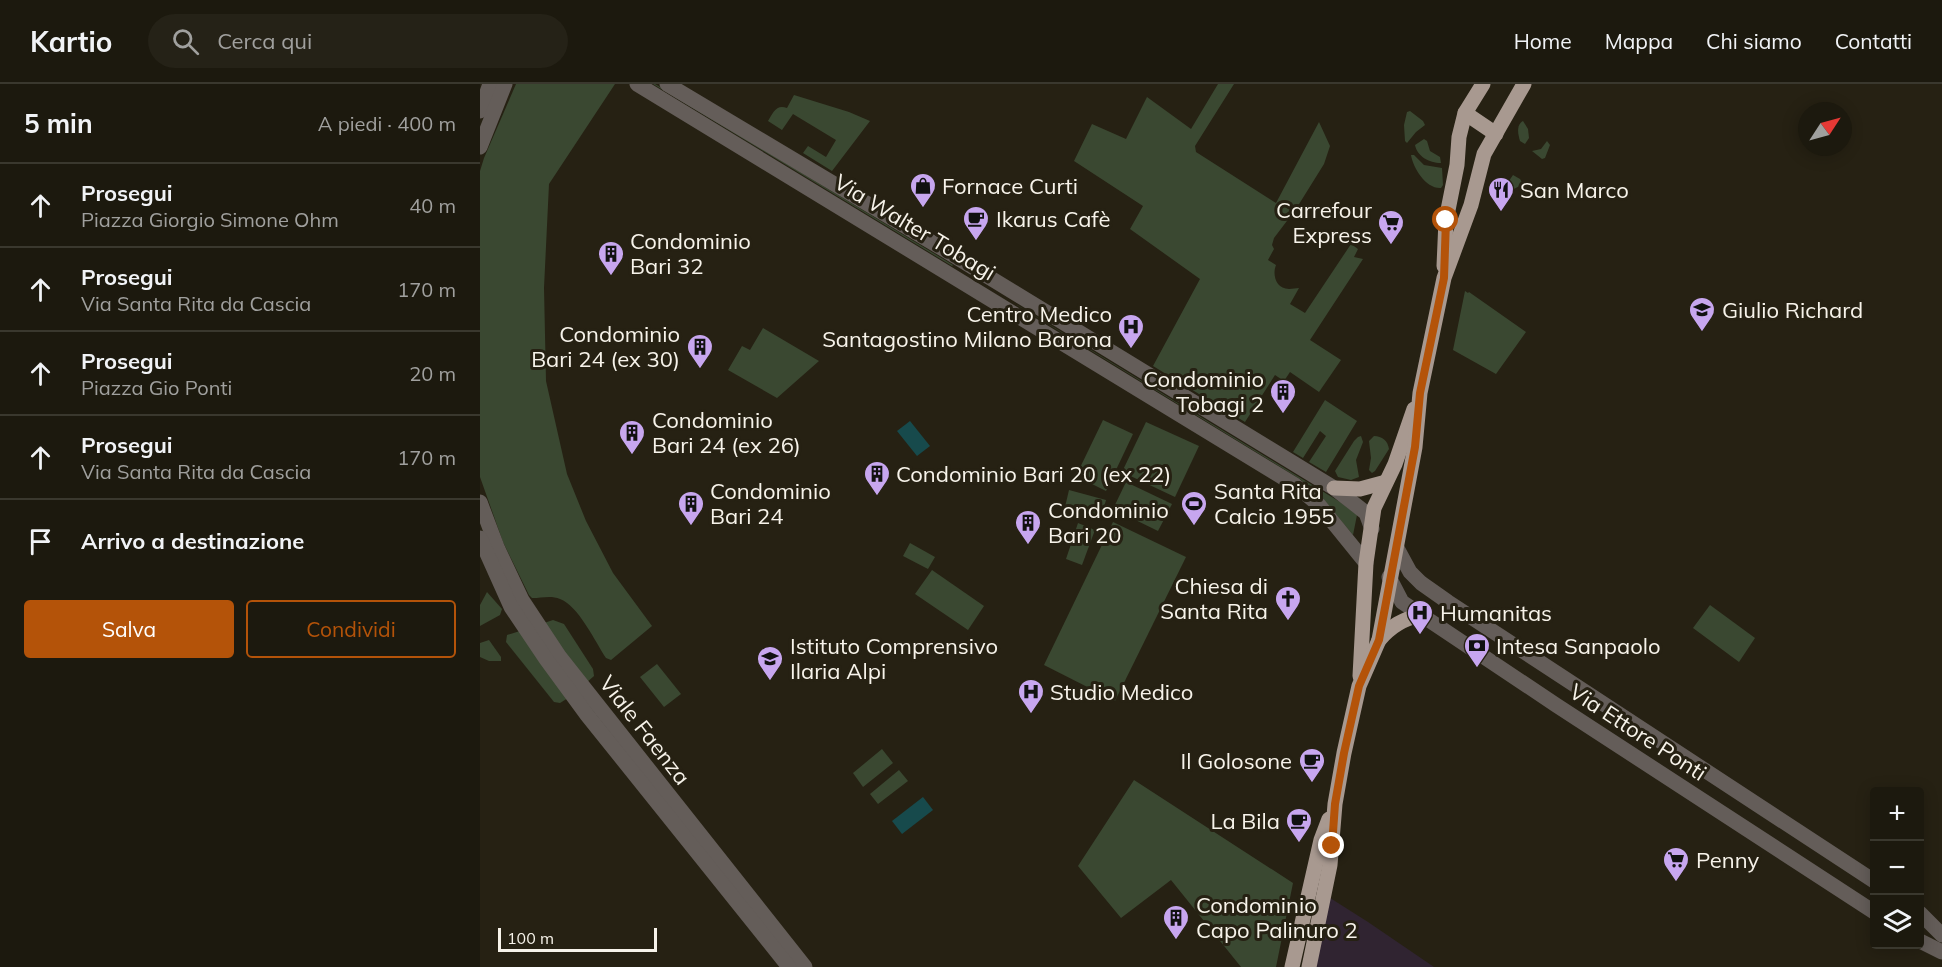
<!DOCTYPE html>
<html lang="it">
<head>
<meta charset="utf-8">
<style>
	:root { --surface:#1c190e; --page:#252217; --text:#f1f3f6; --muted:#a0a09e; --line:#3a382e; --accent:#b45309 }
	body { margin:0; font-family:Mulish,sans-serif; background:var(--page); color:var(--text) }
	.controls { position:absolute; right:18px; bottom:18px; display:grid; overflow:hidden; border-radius:6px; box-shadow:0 3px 15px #0003 }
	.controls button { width:54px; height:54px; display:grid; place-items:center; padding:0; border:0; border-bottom:2px solid var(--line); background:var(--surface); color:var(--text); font:30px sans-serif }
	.compass { position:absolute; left:1318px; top:18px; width:54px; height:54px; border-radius:50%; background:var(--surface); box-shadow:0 3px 15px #0003; rotate:54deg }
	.scale { position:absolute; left:18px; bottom:15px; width:159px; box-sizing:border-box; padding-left:6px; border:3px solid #f7f3ea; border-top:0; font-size:16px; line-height:21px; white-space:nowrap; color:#f7f3ea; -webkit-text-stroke:4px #262113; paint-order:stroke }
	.stop { position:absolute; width:18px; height:18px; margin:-14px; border:4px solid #b45309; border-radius:50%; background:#fff }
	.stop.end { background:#b45309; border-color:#fff; box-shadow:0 2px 6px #0008 }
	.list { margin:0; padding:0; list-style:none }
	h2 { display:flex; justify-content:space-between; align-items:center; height:78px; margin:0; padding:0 24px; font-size:26px }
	h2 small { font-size:20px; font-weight:400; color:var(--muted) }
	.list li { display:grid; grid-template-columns:39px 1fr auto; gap:18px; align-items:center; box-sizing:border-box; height:84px; padding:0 24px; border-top:2px solid var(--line) }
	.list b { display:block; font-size:22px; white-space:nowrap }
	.list p { margin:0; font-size:20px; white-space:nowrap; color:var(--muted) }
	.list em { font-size:20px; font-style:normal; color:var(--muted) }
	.actions { display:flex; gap:12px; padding:18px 24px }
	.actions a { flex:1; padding:14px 0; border:2px solid var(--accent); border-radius:6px; text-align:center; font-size:21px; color:var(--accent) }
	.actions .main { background:var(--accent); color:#fff }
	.icon { flex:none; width:33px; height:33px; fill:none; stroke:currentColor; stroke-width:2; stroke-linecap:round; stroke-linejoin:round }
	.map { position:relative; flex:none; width:1462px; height:883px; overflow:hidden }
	header { display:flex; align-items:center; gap:36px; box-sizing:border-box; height:84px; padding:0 30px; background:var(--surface); border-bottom:2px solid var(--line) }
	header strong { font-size:28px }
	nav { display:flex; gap:33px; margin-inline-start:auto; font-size:21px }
	.search { width:420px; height:54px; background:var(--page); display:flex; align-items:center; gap:15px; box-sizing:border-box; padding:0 21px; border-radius:33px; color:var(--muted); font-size:22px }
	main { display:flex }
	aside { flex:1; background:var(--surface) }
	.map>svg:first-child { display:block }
	.commercial { fill:#302431 }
	.green { fill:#3a4831 }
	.water { fill:#174a4c }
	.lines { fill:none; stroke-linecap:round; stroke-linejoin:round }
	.minor { stroke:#645d59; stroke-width:15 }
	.major { stroke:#a89990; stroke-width:15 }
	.route { stroke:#b45309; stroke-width:8 }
	.labels { text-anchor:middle; stroke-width:6; stroke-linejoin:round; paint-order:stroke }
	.poi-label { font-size:22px; fill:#f7f3ea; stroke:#262113; text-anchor:start }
	.street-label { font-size:22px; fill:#f7f3ea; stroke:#262113 }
</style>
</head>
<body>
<header>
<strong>Kartio</strong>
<div class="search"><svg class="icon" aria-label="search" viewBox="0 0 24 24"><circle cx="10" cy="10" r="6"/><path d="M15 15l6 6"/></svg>Cerca qui</div>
<nav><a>Home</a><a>Mappa</a><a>Chi siamo</a><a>Contatti</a></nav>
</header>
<main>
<aside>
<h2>5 min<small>A piedi · 400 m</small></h2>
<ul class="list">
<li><svg class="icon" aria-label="ahead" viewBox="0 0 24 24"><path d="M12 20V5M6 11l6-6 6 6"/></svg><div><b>Prosegui</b><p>Piazza Giorgio Simone Ohm</p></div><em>40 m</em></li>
<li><svg class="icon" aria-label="ahead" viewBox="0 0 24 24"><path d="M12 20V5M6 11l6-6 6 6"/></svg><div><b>Prosegui</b><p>Via Santa Rita da Cascia</p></div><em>170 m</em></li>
<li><svg class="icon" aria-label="ahead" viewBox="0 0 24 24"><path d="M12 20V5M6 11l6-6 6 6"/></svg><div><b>Prosegui</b><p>Piazza Gio Ponti</p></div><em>20 m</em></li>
<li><svg class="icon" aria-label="ahead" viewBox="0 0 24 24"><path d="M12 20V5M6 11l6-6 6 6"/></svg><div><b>Prosegui</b><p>Via Santa Rita da Cascia</p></div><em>170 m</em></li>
<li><svg class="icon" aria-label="arrive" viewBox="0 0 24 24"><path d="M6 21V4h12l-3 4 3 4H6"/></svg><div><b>Arrivo a destinazione</b></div></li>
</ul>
<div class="actions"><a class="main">Salva</a><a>Condividi</a></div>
</aside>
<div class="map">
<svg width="1462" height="883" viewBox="0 0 1462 883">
	<rect width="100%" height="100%" fill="#262113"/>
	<path class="commercial" d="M 847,812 L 888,838 L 954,883 L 833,883 Z"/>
	<g class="green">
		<path d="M 36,0 L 135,0 L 69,100 L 64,204 L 66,297 L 87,390 L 106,437 L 133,489 L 172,542 L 131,576 L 126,574 C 116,559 98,521 80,515 C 71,511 62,514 52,514 L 49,511 L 23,458 L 0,393 L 0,87 L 4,74 Z"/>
		<path d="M 173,0 L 175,0 L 473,181 L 472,182 Z"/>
		<path d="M 738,0 L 754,0 L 715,62 L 716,68 L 796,119 L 839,38 L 850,62 L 844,80 L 816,125 L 794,154 L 792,161 L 794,165 L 788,176 L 796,181 C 792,191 796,205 809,205 C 813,205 816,204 819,204 L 810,220 L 825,229 L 871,160 L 878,165 L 874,173 L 883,175 L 830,256 L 861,276 L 839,308 L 810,288 L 804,297 L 795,291 L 765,338 L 673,282 L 720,195 L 650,145 L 663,122 L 594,77 L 612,40 L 646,55 L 667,13 L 711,45 Z"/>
		<path d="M 314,11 L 369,28 L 390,37 L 352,87 L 323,69 L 328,62 L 346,73 L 356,56 L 313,30 L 302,46 L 288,37 C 293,29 296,20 307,24 Z"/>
		<path d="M 930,27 L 943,37 L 945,41 L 936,48 L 927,59 L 925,57 L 924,41 L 927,28 Z"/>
		<path d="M 1043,37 L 1048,45 L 1049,54 L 1045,60 L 1040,57 C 1038,50 1036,41 1043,37 Z"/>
		<path d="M 944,55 L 947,57 L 950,67 L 960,73 L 961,79 C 949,79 937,72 935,61 Z"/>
		<path d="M 1067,57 L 1070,61 L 1065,74 L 1062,75 L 1052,67 L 1061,65 Z"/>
		<path d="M 931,71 L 934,71 L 944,81 L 962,84 L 963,101 L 961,104 C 946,105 933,84 931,71 Z"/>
		<path d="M 1033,91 L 1040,95 L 1043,100 L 1025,110 L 1024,104 Z"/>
		<path d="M 985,207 L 988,209 L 989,208 L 1046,248 L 1016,290 L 973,266 Z"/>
		<path d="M 524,213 L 860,418 L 877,431 L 873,451 L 840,411 L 820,395 Z"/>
		<path d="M 283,244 L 339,277 L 297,314 L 248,286 L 262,262 L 270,266 Z"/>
		<path d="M 845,316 L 877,337 L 846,388 L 829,378 L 846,352 L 840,347 L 823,374 L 813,368 Z"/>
		<path d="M 623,336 L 653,350 L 626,407 L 596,392 Z"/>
		<path d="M 666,338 L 719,362 L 695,413 L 642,388 Z"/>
		<path d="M 881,352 L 883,358 L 876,376 L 879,393 L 871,396 L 858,393 L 855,387 L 874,357 L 878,353 Z"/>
		<path d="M 894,352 C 902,352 908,357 909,365 L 895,387 L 892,389 L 889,386 L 891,374 L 889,357 Z"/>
		<path d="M 646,398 L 692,420 L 678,447 L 633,425 Z"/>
		<path d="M 589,406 L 626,416 L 621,433 L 585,423 Z"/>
		<path d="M 633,438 L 706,473 L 635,617 L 564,581 Z"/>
		<path d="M 598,439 L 615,446 L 602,481 L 586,475 Z"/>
		<path d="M 430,459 L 455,473 L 448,485 L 423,472 Z"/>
		<path d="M 452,486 L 504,522 L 488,546 L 435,510 Z"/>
		<path d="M 7,508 L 22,525 L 20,531 L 0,542 L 0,521 Z"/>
		<path d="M 1230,521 L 1275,554 L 1259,578 L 1213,544 Z"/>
		<path d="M 73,536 L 84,540 L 113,585 L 114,592 L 106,599 L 64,539 Z"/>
		<path d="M 40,547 L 88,614 L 80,619 L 74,618 L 26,558 L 27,551 Z"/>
		<path d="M 9,556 L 21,573 L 21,577 L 9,577 L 0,573 L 0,559 Z"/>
		<path d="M 177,580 L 201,610 L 184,623 L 160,593 Z"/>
		<path d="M 402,665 L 413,679 L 383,703 L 373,689 Z"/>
		<path d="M 419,686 L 428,697 L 398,720 L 390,710 Z"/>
		<path d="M 654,696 L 813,799 L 796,883 L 761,883 L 691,796 L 641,834 L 598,782 Z"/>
	</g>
	<g class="water">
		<path d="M 430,337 L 450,362 L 437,372 L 417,347 Z"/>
		<path d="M 443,713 L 453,726 L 422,750 L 412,737 Z"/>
	</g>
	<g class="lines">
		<g class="minor">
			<path d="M 157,0 L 815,401 L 839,421 L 886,479"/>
			<path d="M 187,0 L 463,165 L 854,404 L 886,429 L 892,445"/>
			<path d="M 0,27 L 10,0"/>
			<path d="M 0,63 L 25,0"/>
			<path d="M 0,418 L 17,463 L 42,516 L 79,572 L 325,883"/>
			<path d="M 0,454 L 31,523 L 66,575 L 107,631 L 309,883"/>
			<path d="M 917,464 L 930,488 L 941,499 L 968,518 L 1394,797"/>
			<path d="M 909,493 L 922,518 L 1076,621 L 1394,828"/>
			<path d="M 1440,829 L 1462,851"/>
			<path d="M 1440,857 L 1462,868"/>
		</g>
		<g class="major">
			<path d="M 985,29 L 1016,50"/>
			<path d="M 964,182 L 966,136 L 977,81 L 979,53 L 985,29 L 1003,0"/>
			<path d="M 854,404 L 880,405 L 906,398"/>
			<path d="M 899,556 C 911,542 923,535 941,531"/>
			<path d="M 880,592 L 886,479 L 894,424 L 915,380 L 934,325"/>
			<path d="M 812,883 L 841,756 L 849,735"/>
			<path d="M 829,883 L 850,781 L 855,720 L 864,669 L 879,602 L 899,556 L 935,363 L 940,309 L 964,194 L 991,121 L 1004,70 L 1044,0"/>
		</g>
	</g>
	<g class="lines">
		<path class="route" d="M 852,762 L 855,720 L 864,669 L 879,602 L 899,556 L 935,363 L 940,309 L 964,194 L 966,136"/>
	</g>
	<defs>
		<symbol id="shop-pin" viewBox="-11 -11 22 30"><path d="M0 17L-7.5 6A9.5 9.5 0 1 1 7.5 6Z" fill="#c7a6ef" stroke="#262113"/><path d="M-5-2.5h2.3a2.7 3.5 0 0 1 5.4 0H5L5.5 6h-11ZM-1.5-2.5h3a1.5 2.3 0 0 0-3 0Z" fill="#111"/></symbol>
		<symbol id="restaurant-pin" viewBox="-11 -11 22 30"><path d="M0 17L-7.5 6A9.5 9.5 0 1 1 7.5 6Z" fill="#c7a6ef" stroke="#262113"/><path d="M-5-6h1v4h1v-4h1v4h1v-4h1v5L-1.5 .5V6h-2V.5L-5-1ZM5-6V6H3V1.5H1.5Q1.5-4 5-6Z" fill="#111"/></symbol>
		<symbol id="cafe-pin" viewBox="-11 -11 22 30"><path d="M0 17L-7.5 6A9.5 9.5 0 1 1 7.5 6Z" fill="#c7a6ef" stroke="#262113"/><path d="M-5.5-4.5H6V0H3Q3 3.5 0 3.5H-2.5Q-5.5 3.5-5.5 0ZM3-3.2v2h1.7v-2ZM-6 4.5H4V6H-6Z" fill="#111"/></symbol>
		<symbol id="supermarket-pin" viewBox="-11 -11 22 30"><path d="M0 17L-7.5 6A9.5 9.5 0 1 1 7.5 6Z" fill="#c7a6ef" stroke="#262113"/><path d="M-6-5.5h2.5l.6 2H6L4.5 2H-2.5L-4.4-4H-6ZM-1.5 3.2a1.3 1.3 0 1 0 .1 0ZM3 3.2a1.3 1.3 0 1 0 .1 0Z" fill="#111"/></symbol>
		<symbol id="building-pin" viewBox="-11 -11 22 30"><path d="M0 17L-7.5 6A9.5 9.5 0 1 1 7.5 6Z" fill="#c7a6ef" stroke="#262113"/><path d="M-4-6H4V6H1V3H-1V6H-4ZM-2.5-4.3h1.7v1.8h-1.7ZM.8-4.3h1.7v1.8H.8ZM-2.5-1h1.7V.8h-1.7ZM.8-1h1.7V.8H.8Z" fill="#111"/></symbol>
		<symbol id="school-pin" viewBox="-11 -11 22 30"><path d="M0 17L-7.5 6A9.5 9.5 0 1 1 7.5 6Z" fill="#c7a6ef" stroke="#262113"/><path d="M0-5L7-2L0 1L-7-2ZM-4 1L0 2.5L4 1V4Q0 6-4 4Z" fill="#111"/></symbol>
		<symbol id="hospital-pin" viewBox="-11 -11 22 30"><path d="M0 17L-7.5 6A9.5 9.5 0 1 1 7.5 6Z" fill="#c7a6ef" stroke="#262113"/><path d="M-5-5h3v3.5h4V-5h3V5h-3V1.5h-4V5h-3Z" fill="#111"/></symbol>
		<symbol id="stadium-pin" viewBox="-11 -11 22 30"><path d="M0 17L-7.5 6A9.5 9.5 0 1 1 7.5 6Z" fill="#c7a6ef" stroke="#262113"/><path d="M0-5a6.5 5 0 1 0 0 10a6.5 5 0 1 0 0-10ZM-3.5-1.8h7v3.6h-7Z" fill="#111"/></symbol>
		<symbol id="church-pin" viewBox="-11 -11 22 30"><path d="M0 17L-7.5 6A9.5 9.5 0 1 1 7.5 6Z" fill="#c7a6ef" stroke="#262113"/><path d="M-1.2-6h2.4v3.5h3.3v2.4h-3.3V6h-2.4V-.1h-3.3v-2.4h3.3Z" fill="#111"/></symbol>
		<symbol id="bank-pin" viewBox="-11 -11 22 30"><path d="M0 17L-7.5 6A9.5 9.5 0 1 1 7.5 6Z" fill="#c7a6ef" stroke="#262113"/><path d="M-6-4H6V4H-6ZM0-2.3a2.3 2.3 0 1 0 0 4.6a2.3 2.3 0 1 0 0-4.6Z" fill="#111"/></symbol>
	</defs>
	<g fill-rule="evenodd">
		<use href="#shop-pin" x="428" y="87" width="30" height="40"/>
		<use href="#restaurant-pin" x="1006" y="91" width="30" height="40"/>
		<use href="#cafe-pin" x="481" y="120" width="30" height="40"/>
		<use href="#supermarket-pin" x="896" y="124" width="30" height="40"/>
		<use href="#building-pin" x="116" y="155" width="30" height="40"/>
		<use href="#school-pin" x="1207" y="211" width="30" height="40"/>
		<use href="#hospital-pin" x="636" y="228" width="30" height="40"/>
		<use href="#building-pin" x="205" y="248" width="30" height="40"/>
		<use href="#building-pin" x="788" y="293" width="30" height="40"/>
		<use href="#building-pin" x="137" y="334" width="30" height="40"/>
		<use href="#building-pin" x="382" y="375" width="30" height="40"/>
		<use href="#building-pin" x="196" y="405" width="30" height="40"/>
		<use href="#stadium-pin" x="699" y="405" width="30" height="40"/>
		<use href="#building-pin" x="533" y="424" width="30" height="40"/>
		<use href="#church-pin" x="793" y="500" width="30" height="40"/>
		<use href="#hospital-pin" x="925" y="514" width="30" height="40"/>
		<use href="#bank-pin" x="982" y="547" width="30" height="40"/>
		<use href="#school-pin" x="275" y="560" width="30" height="40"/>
		<use href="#hospital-pin" x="536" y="593" width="30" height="40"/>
		<use href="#cafe-pin" x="817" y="662" width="30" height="40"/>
		<use href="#cafe-pin" x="804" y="722" width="30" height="40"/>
		<use href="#supermarket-pin" x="1181" y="761" width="30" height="40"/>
		<use href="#building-pin" x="681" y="819" width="30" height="40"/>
	</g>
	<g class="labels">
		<g class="poi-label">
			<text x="462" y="110">Fornace Curti</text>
			<text x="1040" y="114">San Marco</text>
			<text x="892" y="134" text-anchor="end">Carrefour<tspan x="892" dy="25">Express</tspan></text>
			<text x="516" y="143">Ikarus Cafè</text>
			<text x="150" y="165">Condominio<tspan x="150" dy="25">Bari 32</tspan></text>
			<text x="1242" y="234">Giulio Richard</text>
			<text x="632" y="238" text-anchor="end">Centro Medico<tspan x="632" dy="25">Santagostino Milano Barona</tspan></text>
			<text x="200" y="258" text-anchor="end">Condominio<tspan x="200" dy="25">Bari 24 (ex 30)</tspan></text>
			<text x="784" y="303" text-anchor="end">Condominio<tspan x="784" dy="25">Tobagi 2</tspan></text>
			<text x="172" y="344">Condominio<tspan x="172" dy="25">Bari 24 (ex 26)</tspan></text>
			<text x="416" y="398">Condominio Bari 20 (ex 22)</text>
			<text x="230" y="415">Condominio<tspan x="230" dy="25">Bari 24</tspan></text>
			<text x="734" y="415">Santa Rita<tspan x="734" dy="25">Calcio 1955</tspan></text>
			<text x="568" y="434">Condominio<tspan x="568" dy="25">Bari 20</tspan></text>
			<text x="788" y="510" text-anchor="end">Chiesa di<tspan x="788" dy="25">Santa Rita</tspan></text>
			<text x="960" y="537">Humanitas</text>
			<text x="310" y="570">Istituto Comprensivo<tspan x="310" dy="25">Ilaria Alpi</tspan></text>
			<text x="1016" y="570">Intesa Sanpaolo</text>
			<text x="570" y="616">Studio Medico</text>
			<text x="812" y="685" text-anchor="end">Il Golosone</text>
			<text x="800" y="745" text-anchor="end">La Bila</text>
			<text x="1216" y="784">Penny</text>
			<text x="716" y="829">Condominio<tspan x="716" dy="25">Capo Palinuro 2</tspan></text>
		</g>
		<g class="street-label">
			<text transform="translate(435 143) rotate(31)" y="8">Via Walter Tobagi</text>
			<text transform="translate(165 646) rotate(52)" y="8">Viale Faenza</text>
			<text transform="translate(1158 648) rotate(33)" y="8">Via Ettore Ponti</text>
		</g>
	</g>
</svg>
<div class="controls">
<button>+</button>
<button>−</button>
<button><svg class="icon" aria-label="layers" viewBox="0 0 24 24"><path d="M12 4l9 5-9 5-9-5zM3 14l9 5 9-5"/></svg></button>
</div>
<svg class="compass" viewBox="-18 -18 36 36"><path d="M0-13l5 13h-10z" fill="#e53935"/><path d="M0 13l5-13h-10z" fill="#a0a09e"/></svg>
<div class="scale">100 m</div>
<div class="stop" style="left:966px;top:136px"></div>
<div class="stop end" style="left:852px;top:762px"></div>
</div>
</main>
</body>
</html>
